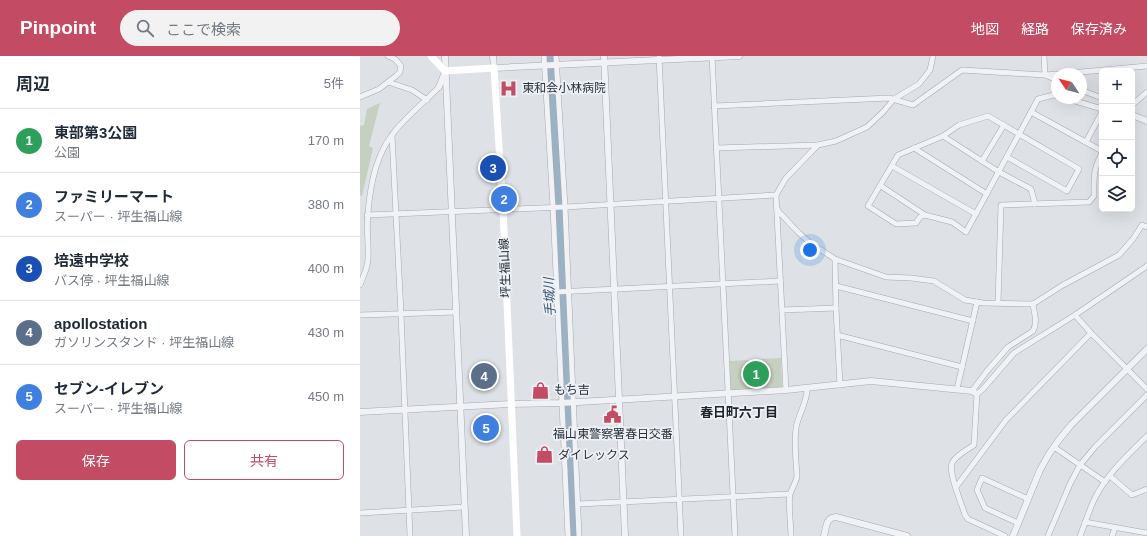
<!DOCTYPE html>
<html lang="ja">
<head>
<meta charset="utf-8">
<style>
	:root { --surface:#fff; --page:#f2f2f3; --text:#1f2937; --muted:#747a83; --line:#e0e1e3; --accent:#c34b64 }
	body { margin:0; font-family:Arial,"Noto Sans JP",sans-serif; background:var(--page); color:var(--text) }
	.controls { position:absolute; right:12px; top:12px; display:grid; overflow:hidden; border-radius:6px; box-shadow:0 4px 16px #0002 }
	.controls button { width:36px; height:36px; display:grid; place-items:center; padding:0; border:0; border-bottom:1px solid var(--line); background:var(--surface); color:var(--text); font:20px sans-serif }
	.compass { position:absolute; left:691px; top:12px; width:36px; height:36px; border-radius:50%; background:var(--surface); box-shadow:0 4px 16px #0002; rotate:305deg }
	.you { position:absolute; left:450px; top:194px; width:14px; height:14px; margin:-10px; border:3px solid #fff; border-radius:50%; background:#1a73e8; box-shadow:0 0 0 6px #1a73e833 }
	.badge { display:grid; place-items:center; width:26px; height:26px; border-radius:50%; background:var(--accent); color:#fff; font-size:13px; font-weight:700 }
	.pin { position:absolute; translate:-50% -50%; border:2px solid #fff; box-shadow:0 1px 4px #0006 }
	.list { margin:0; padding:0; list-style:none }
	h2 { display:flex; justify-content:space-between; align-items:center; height:52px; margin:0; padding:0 16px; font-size:17px }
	h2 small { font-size:13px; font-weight:400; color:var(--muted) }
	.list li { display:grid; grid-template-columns:26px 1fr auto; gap:12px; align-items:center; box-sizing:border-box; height:64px; padding:0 16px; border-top:1px solid var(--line) }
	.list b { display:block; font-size:15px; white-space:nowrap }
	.list p { margin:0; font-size:13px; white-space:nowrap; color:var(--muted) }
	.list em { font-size:13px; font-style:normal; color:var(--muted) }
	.actions { display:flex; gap:8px; padding:12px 16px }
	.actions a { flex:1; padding:9px 0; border:1px solid var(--accent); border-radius:6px; text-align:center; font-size:14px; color:var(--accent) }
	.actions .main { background:var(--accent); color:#fff }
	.icon { flex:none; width:22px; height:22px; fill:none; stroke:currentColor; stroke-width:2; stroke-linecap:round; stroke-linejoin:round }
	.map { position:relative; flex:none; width:787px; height:480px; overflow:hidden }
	header { display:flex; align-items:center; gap:24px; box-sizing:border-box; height:56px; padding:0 20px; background:var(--accent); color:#fff }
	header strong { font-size:19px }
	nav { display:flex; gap:22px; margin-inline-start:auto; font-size:14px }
	.search { width:280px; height:36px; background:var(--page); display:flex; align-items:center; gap:10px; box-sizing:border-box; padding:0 14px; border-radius:22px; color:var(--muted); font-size:15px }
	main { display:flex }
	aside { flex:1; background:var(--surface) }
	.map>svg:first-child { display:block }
	.green { fill:#c5d0c0 }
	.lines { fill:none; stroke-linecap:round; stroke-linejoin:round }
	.river { stroke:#9bb2c4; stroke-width:10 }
	.minor-casing { stroke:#a4a9b0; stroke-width:6 }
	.tertiary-casing { stroke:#a4a9b0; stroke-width:7 }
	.minor { stroke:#f0f2f5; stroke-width:5 }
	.tertiary { stroke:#f0f2f5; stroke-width:6 }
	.secondary { stroke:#fff; stroke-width:7 }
	.labels { text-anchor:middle; stroke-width:3.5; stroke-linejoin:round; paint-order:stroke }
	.poi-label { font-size:12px; fill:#28313c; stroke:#edf0f4; text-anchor:start }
	.street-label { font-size:12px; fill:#28313c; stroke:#edf0f4 }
	.water-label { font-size:13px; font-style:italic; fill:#36526d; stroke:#edf0f4 }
	.neighbourhood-label { font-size:13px; font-weight:bold; fill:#1b222d; stroke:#edf0f4 }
</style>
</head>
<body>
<header>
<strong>Pinpoint</strong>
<div class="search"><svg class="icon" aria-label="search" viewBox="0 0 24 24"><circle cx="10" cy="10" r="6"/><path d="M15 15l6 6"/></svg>ここで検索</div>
<nav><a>地図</a><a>経路</a><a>保存済み</a></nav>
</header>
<main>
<aside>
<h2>周辺<small>5件</small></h2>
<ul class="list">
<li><span class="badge" style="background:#2e9e5b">1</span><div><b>東部第3公園</b><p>公園</p></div><em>170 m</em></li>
<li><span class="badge" style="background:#3f7fe0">2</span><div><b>ファミリーマート</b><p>スーパー · 坪生福山線</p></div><em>380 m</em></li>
<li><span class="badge" style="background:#1a4fb4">3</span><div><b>培遠中学校</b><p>バス停 · 坪生福山線</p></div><em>400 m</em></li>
<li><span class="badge" style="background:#5c6f8a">4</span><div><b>apollostation</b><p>ガソリンスタンド · 坪生福山線</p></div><em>430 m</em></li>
<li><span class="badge" style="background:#3f7fe0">5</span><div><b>セブン-イレブン</b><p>スーパー · 坪生福山線</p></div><em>450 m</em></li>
</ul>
<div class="actions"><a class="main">保存</a><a>共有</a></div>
</aside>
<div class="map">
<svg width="787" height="480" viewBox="0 0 787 480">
	<rect width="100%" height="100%" fill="#dee2e6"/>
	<g class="green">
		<path d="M 20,47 L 9,90 L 13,92 L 2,140 L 0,139 L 0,70 L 4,69 L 7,53 Z"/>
		<path d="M 421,302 L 422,331 L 371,334 L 369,305 Z"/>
	</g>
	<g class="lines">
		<path class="river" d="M 190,0 L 200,154 L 205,289 L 214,480"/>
		<defs>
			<g id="minor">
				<path d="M 184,0 L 193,151 L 208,480"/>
				<path d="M 196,0 L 205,151 L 219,480"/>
				<path d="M 299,0 L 321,480"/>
				<path d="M 352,0 L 375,480"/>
				<path d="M 684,0 L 685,19 L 697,18"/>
				<path d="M 699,18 L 787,10"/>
				<path d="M 28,26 L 52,34 L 67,44"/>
				<path d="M 721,34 L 742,42"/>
				<path d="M 0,41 L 19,33 L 36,20 L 40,16 L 41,10 L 35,3 L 28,0"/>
				<path d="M 705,42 L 742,53"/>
				<path d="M 772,49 L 787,36"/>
				<path d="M 354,50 L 529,42 L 553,49 L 602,14 L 685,19 L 697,24"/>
				<path d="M 671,56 L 742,95"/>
				<path d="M 32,79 L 41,258 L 50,480"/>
				<path d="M 583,80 L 639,116 L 671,133 L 675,148"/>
				<path d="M 726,86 L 742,56"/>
				<path d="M 356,92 L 458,89"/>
				<path d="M 554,92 L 627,138"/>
				<path d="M 622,105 L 644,69"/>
				<path d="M 532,110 L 616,158"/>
				<path d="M 521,130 L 565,159 L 592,166 L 606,176 L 678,43 L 694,39 L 697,40"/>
				<path d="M 417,152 L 419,156 L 439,177 L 449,186 L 475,203 L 526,221 L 551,222 L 574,225 L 605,244 L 623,247 L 673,248 L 703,229 L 759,199 L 773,183 L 782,169 L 787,171"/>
				<path d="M 7,159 L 205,151 L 416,139"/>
				<path d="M 565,159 L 560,161 L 556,167 L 536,168 L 508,150 L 538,99 L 583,80 L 599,69 L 628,60 L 719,113 L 707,135 L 647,101"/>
				<path d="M 475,203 L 476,252 L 480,329"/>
				<path d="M 0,229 C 3,221 8,211 8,203 C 9,188 6,172 8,157 C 10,130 15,101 32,79 C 45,61 64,47 79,31"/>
				<path d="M 476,230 L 613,265"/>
				<path d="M 196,236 L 420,225"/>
				<path d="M 638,247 L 641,149 L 729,146 L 734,140 C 734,121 733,114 742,97"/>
				<path d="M 422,254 L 476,252"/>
				<path d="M 0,259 L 96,256"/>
				<path d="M 715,259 L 731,277 L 787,333"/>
				<path d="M 477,279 L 602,311"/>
				<path d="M 597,333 L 617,246"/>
				<path d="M 426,334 L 416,139 L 426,122 L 458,89 L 476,85 L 507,71 L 523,56 L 534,43 L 559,28 L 570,14 L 573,0"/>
				<path d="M 612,335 L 627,315 L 648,291 L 673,275 C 678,266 674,257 673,248"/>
				<path d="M 694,391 L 745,426"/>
				<path d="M 750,420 L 772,439 L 787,433"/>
				<path d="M 596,431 L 646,364 L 731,277"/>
				<path d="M 218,448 L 430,438"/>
				<path d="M 0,457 L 104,451"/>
				<path d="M 725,466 L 787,477"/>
				<path d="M 658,467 L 625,452 L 617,434 L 622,422 L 668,443"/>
				<path d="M 431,480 C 431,470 428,447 430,438 C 432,432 436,427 437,420 C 436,404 434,388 436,372 C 438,359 447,347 447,333"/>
				<path d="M 645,480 L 608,463 L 605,459 C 602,448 588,417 592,407 C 596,399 607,394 614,389 L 617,338 L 623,333 L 654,297 L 715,259 L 787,210"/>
				<path d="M 688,480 L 710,428 L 720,409 L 735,391 L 787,339"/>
				<path d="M 720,480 C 725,468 729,454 735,442 C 747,418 768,399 787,380"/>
				<path d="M 752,480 L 755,472"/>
			</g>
			<g id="tertiary">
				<path d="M 85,0 L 106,480"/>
				<path d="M 133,0 L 134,12 L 379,0"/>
				<path d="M 244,0 L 265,480"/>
				<path d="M 79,31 L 85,16"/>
				<path d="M 772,59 L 787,65"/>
				<path d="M 0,356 L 151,348 L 201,347 L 426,334 L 511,325 L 612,335 L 617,338"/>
				<path d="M 464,480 C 466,472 466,461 476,461 L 547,480"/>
				<path d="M 653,480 L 680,414 L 689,398 L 698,385 L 711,369 L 787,293"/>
			</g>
		</defs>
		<use href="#minor" class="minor-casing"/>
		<use href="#tertiary" class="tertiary-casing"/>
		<use href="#minor" class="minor"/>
		<use href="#tertiary" class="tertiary"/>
		<path class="secondary" d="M 71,0 L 85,15 L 134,12 L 143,153 L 157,480"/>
	</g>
	<defs>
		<symbol id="hospital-bare" viewBox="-9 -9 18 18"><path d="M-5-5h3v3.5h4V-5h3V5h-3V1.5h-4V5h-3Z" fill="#c34b64" stroke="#edf0f4" stroke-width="2.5" paint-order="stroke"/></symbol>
		<symbol id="shop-bare" viewBox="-9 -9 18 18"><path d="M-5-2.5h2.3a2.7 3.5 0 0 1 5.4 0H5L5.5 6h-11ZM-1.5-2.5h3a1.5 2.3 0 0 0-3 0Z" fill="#c34b64" stroke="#edf0f4" stroke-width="2.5" paint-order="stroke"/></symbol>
		<symbol id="civic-bare" viewBox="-9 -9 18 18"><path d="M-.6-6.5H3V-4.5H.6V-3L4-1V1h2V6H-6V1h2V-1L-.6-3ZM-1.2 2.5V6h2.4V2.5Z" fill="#c34b64" stroke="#edf0f4" stroke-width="2.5" paint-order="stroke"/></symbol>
	</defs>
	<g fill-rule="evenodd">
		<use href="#hospital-bare" x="136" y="20" width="25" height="25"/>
		<use href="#shop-bare" x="168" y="322" width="25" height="25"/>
		<use href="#civic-bare" x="240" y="346" width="25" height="25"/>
		<use href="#shop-bare" x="172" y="386" width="25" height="25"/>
	</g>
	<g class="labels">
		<g class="poi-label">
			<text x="162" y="36">東和会小林病院</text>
			<text x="194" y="338">もち吉</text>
			<text x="253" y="382" text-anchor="middle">福山東警察署春日交番</text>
			<text x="198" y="403">ダイレックス</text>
		</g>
		<g class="street-label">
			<text transform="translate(145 212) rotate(-92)" y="4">坪生福山線</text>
		</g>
		<g class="water-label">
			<text transform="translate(189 241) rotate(-93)" y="5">手城川</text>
		</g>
		<g class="neighbourhood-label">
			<text x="379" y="361">春日町六丁目</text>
		</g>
	</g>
</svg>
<div class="controls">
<button>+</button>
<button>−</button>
<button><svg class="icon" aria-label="locate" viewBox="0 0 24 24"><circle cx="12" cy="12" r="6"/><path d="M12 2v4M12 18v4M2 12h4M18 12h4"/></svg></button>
<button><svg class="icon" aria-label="layers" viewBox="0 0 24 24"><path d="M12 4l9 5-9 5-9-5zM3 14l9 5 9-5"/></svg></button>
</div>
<svg class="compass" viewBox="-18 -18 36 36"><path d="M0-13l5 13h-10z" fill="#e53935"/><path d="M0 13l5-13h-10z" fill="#747a83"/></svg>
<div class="you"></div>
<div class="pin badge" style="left:396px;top:318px;background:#2e9e5b">1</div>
<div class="pin badge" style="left:144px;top:143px;background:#3f7fe0">2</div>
<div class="pin badge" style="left:133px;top:112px;background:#1a4fb4">3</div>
<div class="pin badge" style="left:124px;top:320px;background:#5c6f8a">4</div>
<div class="pin badge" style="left:126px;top:372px;background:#3f7fe0">5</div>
</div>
</main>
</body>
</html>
